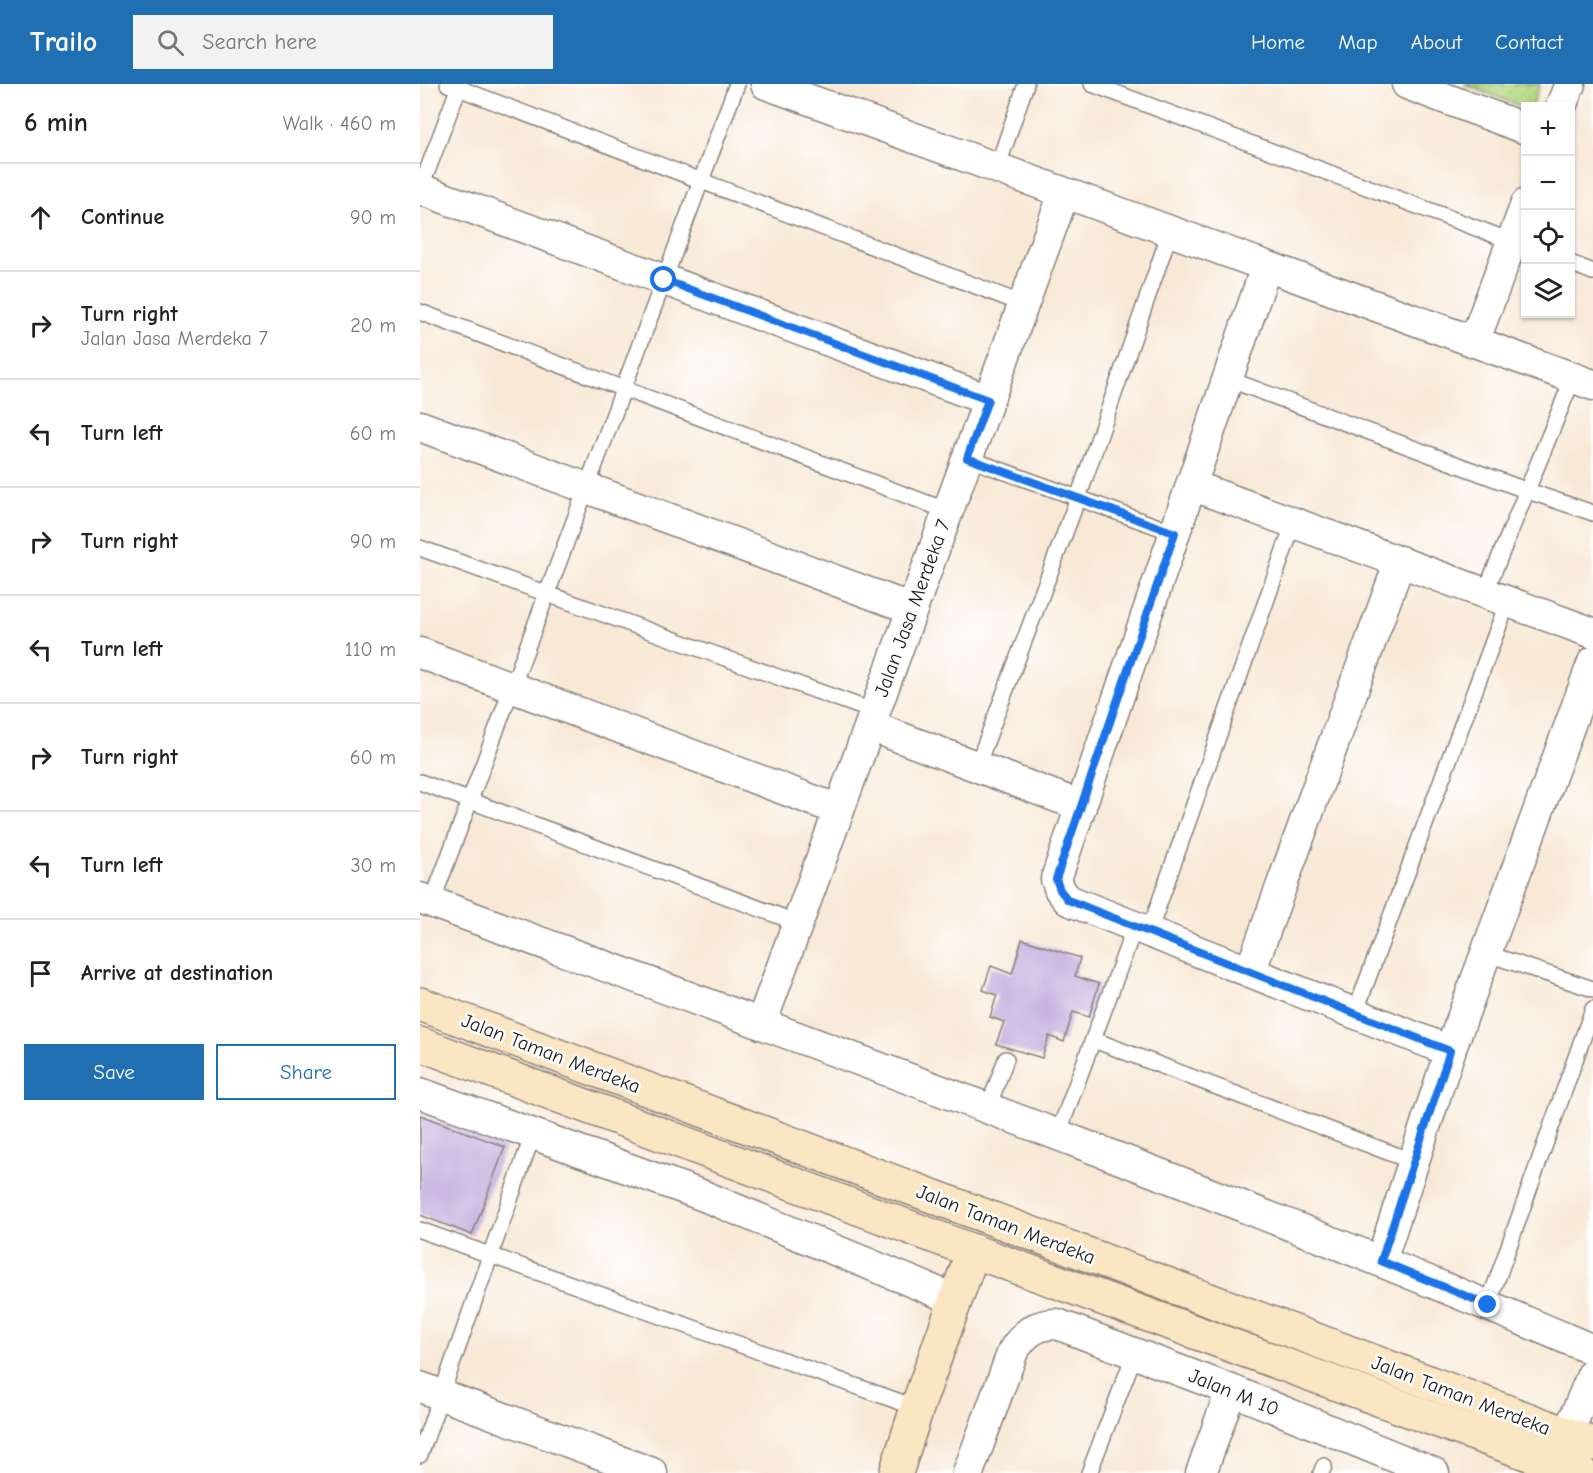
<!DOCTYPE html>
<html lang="en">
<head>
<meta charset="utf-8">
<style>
	:root { --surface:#fff; --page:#f2f2f2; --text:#222; --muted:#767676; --line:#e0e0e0; --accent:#1f6fb2 }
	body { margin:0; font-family:"Comic Neue",sans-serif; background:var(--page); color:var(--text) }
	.controls { position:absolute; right:18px; top:18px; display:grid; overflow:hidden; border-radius:0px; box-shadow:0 2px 4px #0004 }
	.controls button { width:54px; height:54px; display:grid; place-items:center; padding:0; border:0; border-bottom:2px solid var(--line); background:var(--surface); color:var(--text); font:30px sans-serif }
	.stop { position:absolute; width:18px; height:18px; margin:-14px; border:4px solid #1a73e8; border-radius:50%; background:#fff }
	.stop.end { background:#1a73e8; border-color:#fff; box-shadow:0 2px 6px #0008 }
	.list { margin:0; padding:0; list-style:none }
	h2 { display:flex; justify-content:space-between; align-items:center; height:78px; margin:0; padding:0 24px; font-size:26px }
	h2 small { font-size:20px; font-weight:400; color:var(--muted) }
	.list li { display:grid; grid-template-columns:39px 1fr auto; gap:18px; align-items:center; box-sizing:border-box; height:108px; padding:0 24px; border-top:2px solid var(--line) }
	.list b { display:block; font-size:22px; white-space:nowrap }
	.list p { margin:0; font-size:20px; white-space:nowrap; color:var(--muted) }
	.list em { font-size:20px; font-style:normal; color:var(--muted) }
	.actions { display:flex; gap:12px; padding:18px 24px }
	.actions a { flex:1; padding:14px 0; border:2px solid var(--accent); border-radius:0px; text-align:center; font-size:21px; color:var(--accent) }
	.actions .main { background:var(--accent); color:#fff }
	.icon { flex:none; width:33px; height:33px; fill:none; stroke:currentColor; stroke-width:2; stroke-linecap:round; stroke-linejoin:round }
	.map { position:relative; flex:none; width:1173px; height:1389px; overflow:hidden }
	header { display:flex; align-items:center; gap:36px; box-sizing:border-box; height:84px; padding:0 30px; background:var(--accent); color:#fff }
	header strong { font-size:28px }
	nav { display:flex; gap:33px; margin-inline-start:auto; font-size:21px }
	.search { width:420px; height:54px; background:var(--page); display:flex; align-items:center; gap:15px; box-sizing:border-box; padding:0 21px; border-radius:0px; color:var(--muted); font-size:22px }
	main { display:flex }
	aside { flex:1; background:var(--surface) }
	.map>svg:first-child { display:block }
	.grass { fill:url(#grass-dots); stroke:#687a4e; stroke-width:1.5 }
	.building { fill:#c0a8db }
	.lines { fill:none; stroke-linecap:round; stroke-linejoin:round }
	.lane-casing { stroke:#8a827a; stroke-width:18 }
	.street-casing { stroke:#8a827a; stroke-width:33 }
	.secondary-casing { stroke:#8a827a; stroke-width:36 }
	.lane { stroke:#fff; stroke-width:15 }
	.street { stroke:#fff; stroke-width:30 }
	.secondary { stroke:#fbe6c4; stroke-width:33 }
	.route { stroke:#1a73e8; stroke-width:8 }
	.labels { text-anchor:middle; stroke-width:5; stroke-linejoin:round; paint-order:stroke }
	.street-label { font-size:20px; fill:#1c1c1c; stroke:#fff }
</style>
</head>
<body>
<header>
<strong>Trailo</strong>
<div class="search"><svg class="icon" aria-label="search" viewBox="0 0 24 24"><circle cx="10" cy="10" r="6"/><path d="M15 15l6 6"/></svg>Search here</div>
<nav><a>Home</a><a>Map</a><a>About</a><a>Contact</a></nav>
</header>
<main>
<aside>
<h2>6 min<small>Walk · 460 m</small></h2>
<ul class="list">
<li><svg class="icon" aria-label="ahead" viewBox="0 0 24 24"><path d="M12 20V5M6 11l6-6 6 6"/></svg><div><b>Continue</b></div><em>90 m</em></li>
<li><svg class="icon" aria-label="right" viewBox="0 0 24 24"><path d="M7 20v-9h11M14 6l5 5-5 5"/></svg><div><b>Turn right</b><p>Jalan Jasa Merdeka 7</p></div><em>20 m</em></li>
<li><svg class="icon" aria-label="left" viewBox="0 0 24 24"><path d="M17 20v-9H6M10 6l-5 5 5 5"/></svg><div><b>Turn left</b></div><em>60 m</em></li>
<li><svg class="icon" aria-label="right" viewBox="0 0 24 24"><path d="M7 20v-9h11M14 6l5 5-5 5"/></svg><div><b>Turn right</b></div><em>90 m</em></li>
<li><svg class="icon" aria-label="left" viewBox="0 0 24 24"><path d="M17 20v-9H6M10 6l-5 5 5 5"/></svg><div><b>Turn left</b></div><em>110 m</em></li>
<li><svg class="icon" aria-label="right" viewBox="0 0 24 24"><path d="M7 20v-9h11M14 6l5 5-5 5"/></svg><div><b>Turn right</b></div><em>60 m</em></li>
<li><svg class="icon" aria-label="left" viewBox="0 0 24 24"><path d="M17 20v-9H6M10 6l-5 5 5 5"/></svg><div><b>Turn left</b></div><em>30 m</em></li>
<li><svg class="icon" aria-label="arrive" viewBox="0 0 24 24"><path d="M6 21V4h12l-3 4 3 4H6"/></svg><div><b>Arrive at destination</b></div></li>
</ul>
<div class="actions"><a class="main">Save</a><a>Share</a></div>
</aside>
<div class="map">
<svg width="1173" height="1389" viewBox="0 0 1173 1389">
	<defs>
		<pattern id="grass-dots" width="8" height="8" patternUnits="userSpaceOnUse" patternTransform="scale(1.5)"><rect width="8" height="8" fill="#b3d781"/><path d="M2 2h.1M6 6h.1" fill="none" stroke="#99b86f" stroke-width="1.8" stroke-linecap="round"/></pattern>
	</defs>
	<rect width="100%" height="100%" fill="#fff"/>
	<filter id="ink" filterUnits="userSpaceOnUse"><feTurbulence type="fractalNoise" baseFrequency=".0167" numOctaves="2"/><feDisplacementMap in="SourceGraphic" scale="12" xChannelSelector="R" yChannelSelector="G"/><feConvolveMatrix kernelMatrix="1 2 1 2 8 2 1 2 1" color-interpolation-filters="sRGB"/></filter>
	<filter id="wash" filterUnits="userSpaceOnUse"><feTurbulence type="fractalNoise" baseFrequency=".008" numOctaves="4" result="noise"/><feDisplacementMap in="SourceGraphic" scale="24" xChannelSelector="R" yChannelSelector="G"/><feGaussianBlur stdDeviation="1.35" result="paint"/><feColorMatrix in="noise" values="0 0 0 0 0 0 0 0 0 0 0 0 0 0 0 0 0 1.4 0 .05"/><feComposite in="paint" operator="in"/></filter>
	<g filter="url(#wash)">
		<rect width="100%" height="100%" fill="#f8e9d7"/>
		<path class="grass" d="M 1044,0 L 1120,0 L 1112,22 L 1105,24 Z"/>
		<g id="blocks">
			<g class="building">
				<path d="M 602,855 L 660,874 L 655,892 L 679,900 L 669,933 L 653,928 L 644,958 L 629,952 L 622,974 L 576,960 L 584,938 L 570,933 L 577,911 L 563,906 L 571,882 L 592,890 Z"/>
				<path d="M 0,1031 L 85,1063 L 52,1151 L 0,1131 Z"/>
			</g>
		</g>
	</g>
	<g filter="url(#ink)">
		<use href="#blocks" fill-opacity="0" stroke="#8a827a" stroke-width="1.5"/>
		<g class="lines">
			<defs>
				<g id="lane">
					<path d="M 28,0 L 603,220"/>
					<path d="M 672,0 L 1096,159"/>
					<path d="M 577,84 L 606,0"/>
					<path d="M 0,106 L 40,0"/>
					<path d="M 1150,179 L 1173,188"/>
					<path d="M 0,228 L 528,427"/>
					<path d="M 808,295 L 1105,406 L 1173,429"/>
					<path d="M 547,374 L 755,449"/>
					<path d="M 0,464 L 455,628"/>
					<path d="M 1065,509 L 1153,294"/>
					<path d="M 557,682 L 658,414 L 750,148"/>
					<path d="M 0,698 L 378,839"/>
					<path d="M 12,818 L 317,0"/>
					<path d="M 729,848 L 874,438"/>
					<path d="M 1065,869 L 1173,905"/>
					<path d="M 935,929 L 1088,517"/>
					<path d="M 674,956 L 994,1078"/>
					<path d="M 568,1024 L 586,975"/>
					<path d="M 638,1050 L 715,842"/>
					<path d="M 0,1146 L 497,1324"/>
					<path d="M 1068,1221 L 1173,925"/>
					<path d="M 0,1371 L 113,1050"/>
					<path d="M 669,1389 L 715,1269"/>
					<path d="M 901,1389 L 904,1382"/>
				</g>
				<g id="street">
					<path d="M 346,0 L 1173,301"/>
					<path d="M 987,0 L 1106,45"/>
					<path d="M 1141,22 L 1150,0"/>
					<path d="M 0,105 L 568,316"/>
					<path d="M 846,183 L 636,795 L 640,806 L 648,816 L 1030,967"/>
					<path d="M 1054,258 L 1106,120"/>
					<path d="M 0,342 L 492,525"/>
					<path d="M 771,401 L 1173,549"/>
					<path d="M 0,569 L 419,726"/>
					<path d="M 450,642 L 661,722"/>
					<path d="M 0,814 C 393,959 788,1101 1173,1266"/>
					<path d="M 830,888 L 980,477"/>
					<path d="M 341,940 L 644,109"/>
					<path d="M 0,1009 L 284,1112 L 536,1216"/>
					<path d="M 961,1177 L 1030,967 L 1173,578"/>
					<path d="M 0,1303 L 232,1389"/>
					<path d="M 1139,1371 L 1173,1289"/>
					<path d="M 548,1389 L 593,1267 C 605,1249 615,1240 637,1240 L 811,1306 L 1014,1389"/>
					<path d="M 781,1389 L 811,1306"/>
				</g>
				<g id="secondary">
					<path d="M 0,920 L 1173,1360"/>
					<path d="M 0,960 L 553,1167 L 1161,1389"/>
					<path d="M 476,1389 L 497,1324 L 553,1167"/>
				</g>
			</defs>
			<use href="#lane" class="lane-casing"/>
			<use href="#street" class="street-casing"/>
			<use href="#secondary" class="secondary-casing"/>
			<use href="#lane" class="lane"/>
			<use href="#street" class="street"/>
			<use href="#secondary" class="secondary"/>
		</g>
	</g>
	<g class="lines" filter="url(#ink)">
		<path class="route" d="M 244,196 L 568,316 L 547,374 L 755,449 L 636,795 L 640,806 L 648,816 L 1030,967 L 961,1177 L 1068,1221"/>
	</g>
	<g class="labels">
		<g class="street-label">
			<text transform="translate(492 524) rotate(-70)" y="7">Jalan Jasa Merdeka 7</text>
			<text transform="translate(131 969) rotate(21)" y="7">Jalan Taman Merdeka</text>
			<text transform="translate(586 1140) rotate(21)" y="7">Jalan Taman Merdeka</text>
			<text transform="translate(814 1308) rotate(22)" y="7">Jalan M 10</text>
			<text transform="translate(1041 1311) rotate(21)" y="7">Jalan Taman Merdeka</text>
		</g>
	</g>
</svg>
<div class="controls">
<button>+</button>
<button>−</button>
<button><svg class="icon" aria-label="locate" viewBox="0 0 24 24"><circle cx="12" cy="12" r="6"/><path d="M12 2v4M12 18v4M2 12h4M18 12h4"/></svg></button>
<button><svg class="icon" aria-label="layers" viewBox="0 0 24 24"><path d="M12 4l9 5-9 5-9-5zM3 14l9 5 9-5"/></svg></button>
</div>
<div class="stop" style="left:244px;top:196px"></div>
<div class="stop end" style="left:1068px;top:1221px"></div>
</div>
</main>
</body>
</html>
